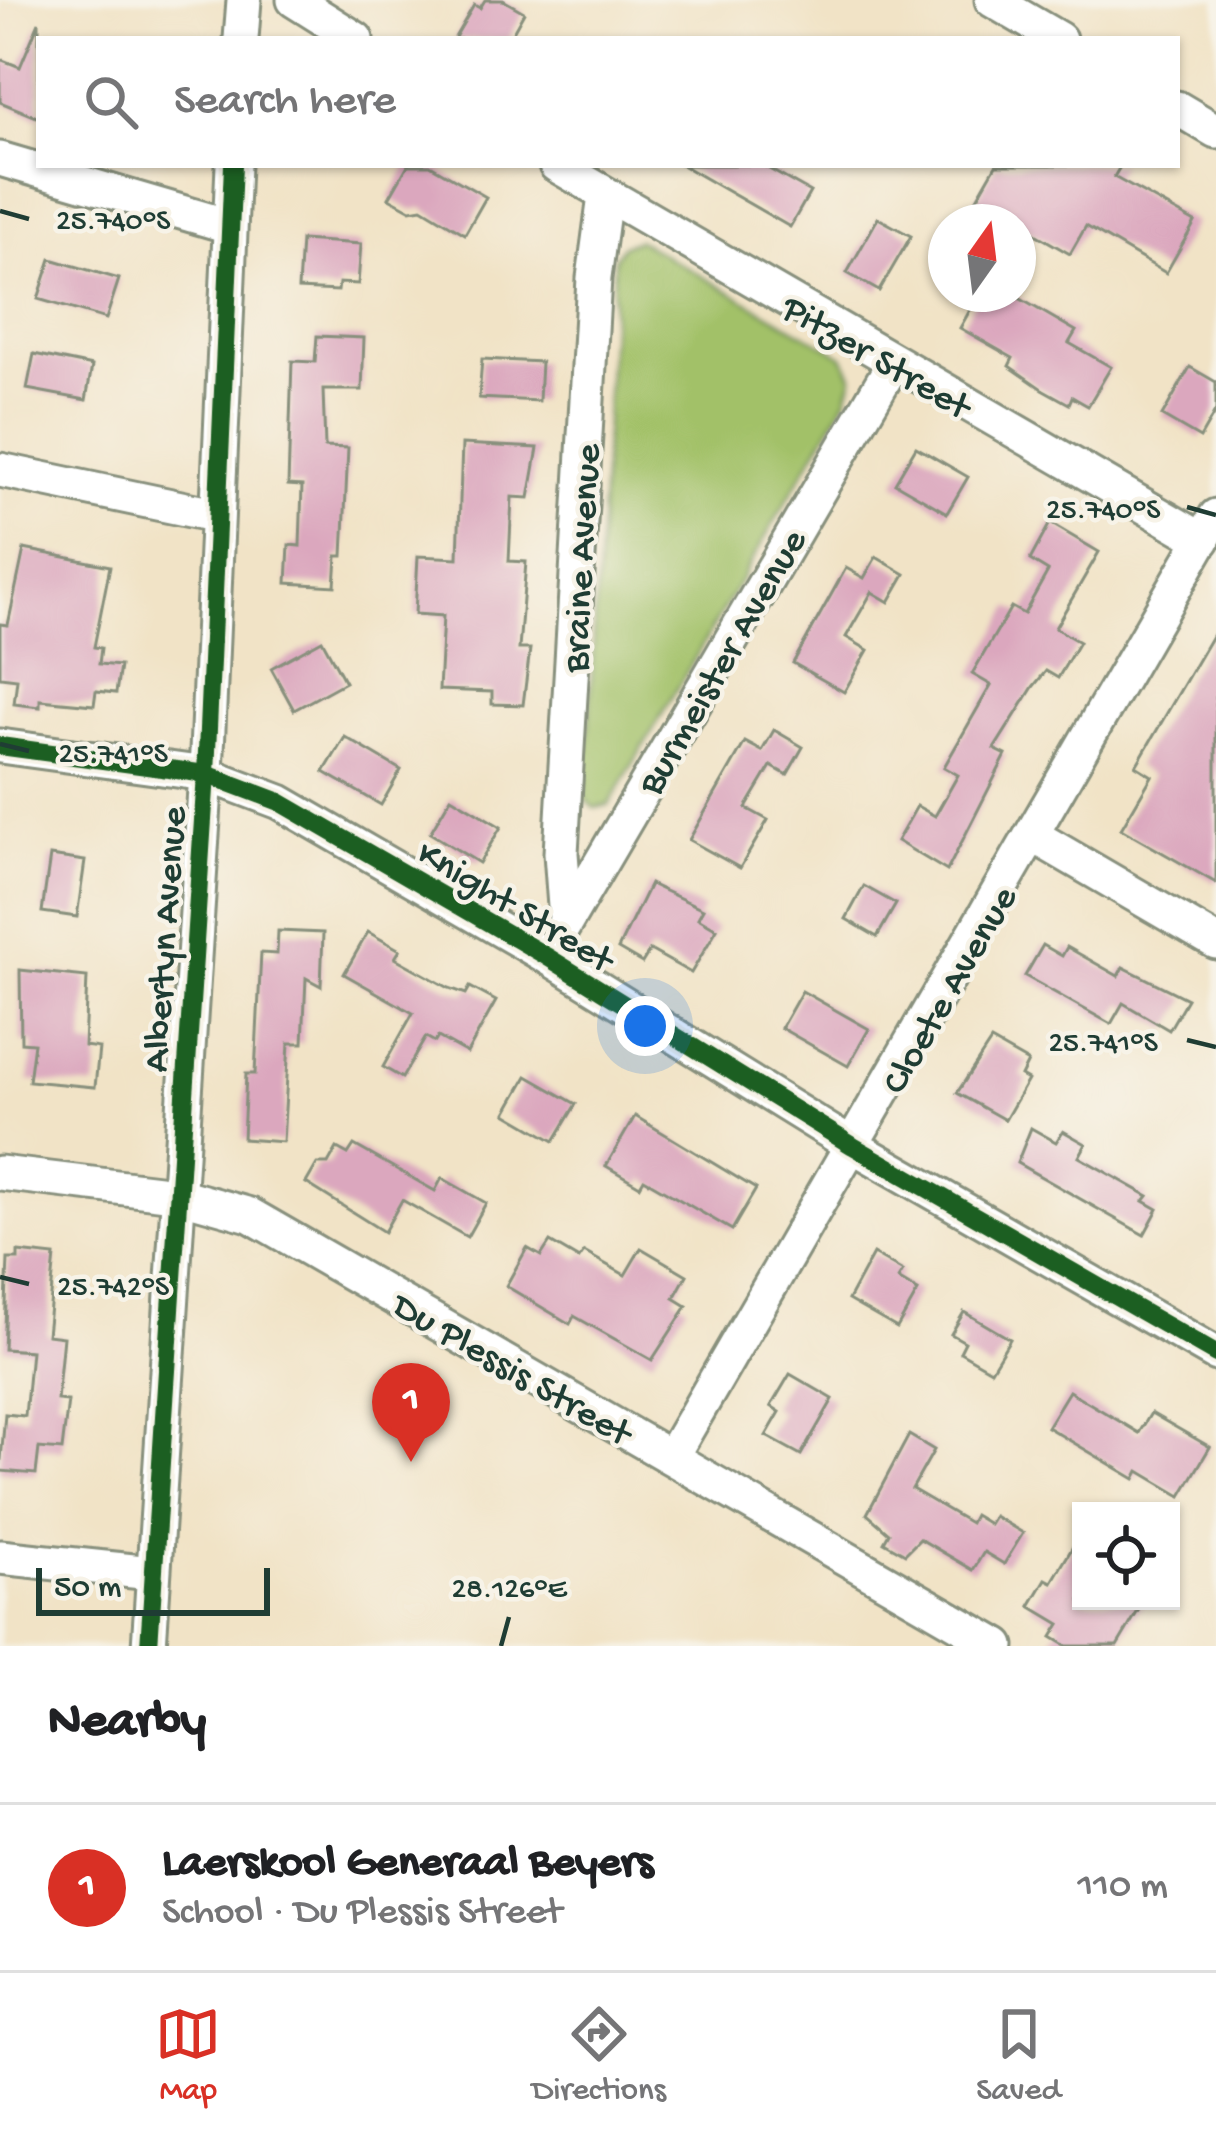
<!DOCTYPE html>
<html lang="en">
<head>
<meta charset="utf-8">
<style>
	:root { --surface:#fff; --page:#f6f6f6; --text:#202124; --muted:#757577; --line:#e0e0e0; --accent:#d93025 }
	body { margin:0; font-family:"Gochi Hand",sans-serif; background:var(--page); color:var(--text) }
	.controls { position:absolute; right:36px; bottom:36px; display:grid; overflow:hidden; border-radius:0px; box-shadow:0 3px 9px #0004 }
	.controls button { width:108px; height:108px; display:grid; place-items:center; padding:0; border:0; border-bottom:3px solid var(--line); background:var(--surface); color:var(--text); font:60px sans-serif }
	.compass { position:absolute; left:928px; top:204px; width:108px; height:108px; border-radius:50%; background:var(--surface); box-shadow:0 3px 9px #0004; rotate:14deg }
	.scale { position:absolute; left:36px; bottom:30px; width:234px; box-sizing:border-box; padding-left:12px; border:6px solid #1f3d34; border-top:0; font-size:33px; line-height:42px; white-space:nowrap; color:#1f3d34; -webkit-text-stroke:9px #f7f3e8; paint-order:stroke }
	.you { position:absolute; left:645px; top:1026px; width:42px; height:42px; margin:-30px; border:9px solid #fff; border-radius:50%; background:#1a73e8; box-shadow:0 0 0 18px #1a73e833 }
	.badge { display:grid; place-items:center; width:78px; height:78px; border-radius:50%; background:var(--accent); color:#fff; font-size:39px; font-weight:700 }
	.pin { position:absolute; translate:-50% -99px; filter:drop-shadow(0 3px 6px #0008) }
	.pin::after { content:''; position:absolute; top:63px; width:42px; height:36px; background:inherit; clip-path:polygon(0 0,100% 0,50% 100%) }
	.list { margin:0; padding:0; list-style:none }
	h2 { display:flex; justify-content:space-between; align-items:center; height:156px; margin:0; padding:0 48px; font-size:51px }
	h2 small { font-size:39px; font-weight:400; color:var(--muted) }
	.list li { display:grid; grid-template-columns:78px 1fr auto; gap:36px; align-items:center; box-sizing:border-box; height:168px; padding:0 48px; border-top:3px solid var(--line) }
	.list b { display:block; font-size:45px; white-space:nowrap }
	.list p { margin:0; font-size:39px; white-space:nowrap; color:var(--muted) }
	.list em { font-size:39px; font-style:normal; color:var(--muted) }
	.icon { flex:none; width:66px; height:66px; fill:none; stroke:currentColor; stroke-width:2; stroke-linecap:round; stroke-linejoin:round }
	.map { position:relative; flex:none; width:1216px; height:1646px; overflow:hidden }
	.search { position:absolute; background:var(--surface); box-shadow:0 3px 9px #0004; left:36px; right:36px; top:36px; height:132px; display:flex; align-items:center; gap:30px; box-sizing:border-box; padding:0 42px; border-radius:0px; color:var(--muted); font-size:45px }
	.sheet { height:324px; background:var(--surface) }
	nav { display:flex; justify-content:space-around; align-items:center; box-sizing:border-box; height:168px; border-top:3px solid var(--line); background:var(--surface); font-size:33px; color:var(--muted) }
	nav a { display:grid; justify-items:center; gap:6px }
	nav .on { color:var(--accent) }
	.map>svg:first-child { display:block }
	.green { fill:#a2c168; stroke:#607f4e; stroke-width:3 }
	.building { fill:#dba7be }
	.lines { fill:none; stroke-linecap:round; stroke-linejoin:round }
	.street-casing { stroke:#88907d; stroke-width:39 }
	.street { stroke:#fff; stroke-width:33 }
	.cycleway-casing { stroke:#f7f3e8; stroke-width:26 }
	.cycleway { stroke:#1b5e20; stroke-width:18 }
	.ticks { fill:none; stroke:#1f3d34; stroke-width:4.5 }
	.labels { text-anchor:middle; stroke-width:9; stroke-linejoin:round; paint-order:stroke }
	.street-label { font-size:39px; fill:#1f3d34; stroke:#f7f3e8 }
	.ticks-label { font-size:30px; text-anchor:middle; fill:#1f3d34; stroke:#f7f3e8; stroke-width:9; stroke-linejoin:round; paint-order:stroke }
</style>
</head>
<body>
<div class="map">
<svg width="1216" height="1646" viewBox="0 0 1216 1646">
	<rect width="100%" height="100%" fill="#f7f3e8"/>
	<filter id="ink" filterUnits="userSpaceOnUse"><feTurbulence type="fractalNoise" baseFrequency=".00833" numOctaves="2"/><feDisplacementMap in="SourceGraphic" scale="24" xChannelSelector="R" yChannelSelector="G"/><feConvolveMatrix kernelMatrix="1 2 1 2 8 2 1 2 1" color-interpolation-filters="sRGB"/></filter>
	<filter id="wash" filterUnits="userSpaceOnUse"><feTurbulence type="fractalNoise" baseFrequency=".004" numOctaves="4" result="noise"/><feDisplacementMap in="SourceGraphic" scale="48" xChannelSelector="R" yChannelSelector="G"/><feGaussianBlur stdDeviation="2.7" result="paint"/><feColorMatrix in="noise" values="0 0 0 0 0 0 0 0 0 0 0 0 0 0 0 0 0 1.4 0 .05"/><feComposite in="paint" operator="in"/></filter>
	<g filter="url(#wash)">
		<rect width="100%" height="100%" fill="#f1e3c6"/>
		<path class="green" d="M 638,240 L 843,356 L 853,377 L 847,398 L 609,805 L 595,808 L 585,799 L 615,257 L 623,245 Z"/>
		<g id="blocks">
			<g class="building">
				<path d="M 485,0 L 503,0 L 524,12 L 509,39 L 454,39 L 474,5 L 480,8 Z"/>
				<path d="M 39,22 L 39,118 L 0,102 L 0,59 L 20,67 Z"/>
				<path d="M 408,165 L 430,165 L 486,197 L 465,234 L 422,208 L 411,210 L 389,198 Z"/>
				<path d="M 682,165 L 762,165 L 810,192 L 790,227 Z"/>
				<path d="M 996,165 L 1121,165 L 1114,177 L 1195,222 L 1166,273 L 1086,226 L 1070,254 L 976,200 Z"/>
				<path d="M 878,218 L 911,236 L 879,291 L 847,273 Z"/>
				<path d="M 301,240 L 361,244 L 358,284 L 339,283 L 338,291 L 298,289 Z"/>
				<path d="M 51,259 L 119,279 L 106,319 L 38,299 Z"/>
				<path d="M 979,294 L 1012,294 L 1076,331 L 1069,343 L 1111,367 L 1088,406 L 1072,397 L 1069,404 L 1042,389 L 1009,366 L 1013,358 L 960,328 Z"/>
				<path d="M 317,336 L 364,338 L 362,390 L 323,390 L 325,447 L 348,448 L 343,556 L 337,556 L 335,586 L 287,583 L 289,545 L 300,546 L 302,486 L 288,485 L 292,361 L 315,362 Z"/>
				<path d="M 34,354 L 92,366 L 86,400 L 27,389 Z"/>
				<path d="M 482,359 L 541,362 L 539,401 L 479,398 Z"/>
				<path d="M 1190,367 L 1216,382 L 1216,410 L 1200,438 L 1162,416 Z"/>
				<path d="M 462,444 L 538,448 L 529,498 L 512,497 L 509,561 L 526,562 L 519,649 L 530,649 L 523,705 L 492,704 L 492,692 L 439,690 L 443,616 L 415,614 L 418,556 L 458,558 Z"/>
				<path d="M 916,447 L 968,477 L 947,513 L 895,483 Z"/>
				<path d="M 1050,523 L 1099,552 L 1055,628 L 1079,642 L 1058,678 L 1046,671 L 1033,687 L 994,749 L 1006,755 L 947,871 L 897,841 L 917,806 L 935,816 L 958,775 L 944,767 L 991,685 L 972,674 L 1011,607 L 1024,614 L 1048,571 L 1030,560 Z"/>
				<path d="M 24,549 L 110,566 L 94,647 L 101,648 L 99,664 L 120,666 L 116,693 L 96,691 L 94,705 L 40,700 L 40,707 L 14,704 L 17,679 L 0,677 L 0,624 L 8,625 Z"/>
				<path d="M 876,557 L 905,574 L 889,602 L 872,592 L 846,637 L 868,650 L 844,692 L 793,663 L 846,568 L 864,578 Z"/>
				<path d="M 1216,629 L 1216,883 L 1121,829 L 1152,776 L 1136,766 Z"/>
				<path d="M 322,640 L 345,682 L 294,710 L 271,668 Z"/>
				<path d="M 774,730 L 803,747 L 787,775 L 771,766 L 746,808 L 768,820 L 740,868 L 689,840 L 745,742 L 762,751 Z"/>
				<path d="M 345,737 L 401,770 L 381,805 L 324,772 Z"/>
				<path d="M 451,797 L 501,827 L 479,863 L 430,833 Z"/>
				<path d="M 50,856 L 85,861 L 77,917 L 42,912 Z"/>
				<path d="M 650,884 L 703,909 L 698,918 L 717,929 L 691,973 L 650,950 L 642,963 L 618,949 Z"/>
				<path d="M 864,886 L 896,904 L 877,937 L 846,919 Z"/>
				<path d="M 278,931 L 323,933 L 321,986 L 306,978 L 303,1043 L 289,1043 L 283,1142 L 243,1139 L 246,1074 L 255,1074 L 261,953 L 277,954 Z"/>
				<path d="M 368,932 L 400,950 L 395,958 L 449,988 L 466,994 L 470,987 L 496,1001 L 467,1053 L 438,1037 L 435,1042 L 426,1037 L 402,1078 L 383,1067 L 413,1013 L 344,974 Z"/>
				<path d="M 1043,945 L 1062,956 L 1067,947 L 1118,976 L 1123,967 L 1187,999 L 1169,1030 L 1123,1003 L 1111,1024 L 1025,976 Z"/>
				<path d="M 20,970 L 87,977 L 84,1046 L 99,1048 L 95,1087 L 29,1081 L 34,1043 L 21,1042 Z"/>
				<path d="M 802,991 L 869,1029 L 848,1066 L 781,1028 Z"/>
				<path d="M 991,1041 L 1028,1062 L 1021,1076 L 1028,1080 L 1005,1120 L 957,1093 Z"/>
				<path d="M 527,1076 L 576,1104 L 554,1141 L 506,1113 Z"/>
				<path d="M 635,1116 L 756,1189 L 732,1230 L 644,1179 L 640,1186 L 606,1166 Z"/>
				<path d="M 1031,1128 L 1056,1142 L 1063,1131 L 1086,1144 L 1079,1157 L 1148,1196 L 1144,1201 L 1158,1209 L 1144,1235 L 1017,1163 Z"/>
				<path d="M 354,1145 L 435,1191 L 442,1178 L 486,1203 L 467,1237 L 402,1200 L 384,1232 L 306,1183 L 317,1164 L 328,1164 L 337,1148 L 348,1154 Z"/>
				<path d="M 550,1242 L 579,1259 L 584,1252 L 625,1275 L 641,1248 L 687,1275 L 674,1298 L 687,1306 L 652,1360 L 574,1316 L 570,1324 L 506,1286 L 527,1248 L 541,1256 Z"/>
				<path d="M 18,1252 L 55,1256 L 47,1335 L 63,1337 L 57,1400 L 68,1401 L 62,1450 L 39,1448 L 36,1474 L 0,1471 L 5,1414 L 25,1416 L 31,1351 L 4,1349 L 8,1259 L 18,1259 Z"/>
				<path d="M 873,1254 L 903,1271 L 898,1279 L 918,1291 L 897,1328 L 848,1300 Z"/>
				<path d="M 964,1312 L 1010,1339 L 991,1370 L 960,1352 L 965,1342 L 951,1334 Z"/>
				<path d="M 790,1374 L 833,1399 L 801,1455 L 766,1436 L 780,1412 L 771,1406 Z"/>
				<path d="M 1069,1391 L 1139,1433 L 1151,1413 L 1210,1447 L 1181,1496 L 1139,1471 L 1135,1479 L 1047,1427 Z"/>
				<path d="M 909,1435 L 934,1450 L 912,1489 L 970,1523 L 974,1515 L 989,1524 L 994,1516 L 1023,1533 L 1004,1564 L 984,1552 L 973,1570 L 920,1539 L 905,1554 L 884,1542 L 889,1533 L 867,1514 Z"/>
				<path d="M 1081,1533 L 1081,1601 L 1144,1601 L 1117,1646 L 1067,1646 L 1052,1637 L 1060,1624 L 1030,1606 L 1046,1579 L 1052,1582 Z"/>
			</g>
		</g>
	</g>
	<g filter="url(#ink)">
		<use href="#blocks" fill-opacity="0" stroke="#88907d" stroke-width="3"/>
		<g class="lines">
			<defs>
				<g id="street">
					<path d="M 294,0 L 356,39"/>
					<path d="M 992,0 L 1059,39"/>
					<path d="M 241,39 L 244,0"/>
					<path d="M 1177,108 L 1216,131"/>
					<path d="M 0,159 L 229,226"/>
					<path d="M 556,165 L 1203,540"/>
					<path d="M 0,470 L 214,515"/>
					<path d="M 0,746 L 206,774 L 280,802 L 546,956 L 853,1146 L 1216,1354"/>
					<path d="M 1034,836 L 1216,942"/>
					<path d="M 566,920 L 561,853 L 594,278 L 605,196"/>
					<path d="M 562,929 L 893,364"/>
					<path d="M 0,1173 L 175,1194 L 250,1215 L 998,1646"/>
					<path d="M 671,1457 L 1216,516"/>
					<path d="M 0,1557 L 152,1573"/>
					<path d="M 149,1646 L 206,774 L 233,165"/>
				</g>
			</defs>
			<use href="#street" class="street-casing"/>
			<use href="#street" class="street"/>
			<defs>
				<g id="cycleway">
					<path d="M 0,746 L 206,774 L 280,802 L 546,956 L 853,1146 L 1216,1354"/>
					<path d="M 149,1646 L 206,774 L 233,165"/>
				</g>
			</defs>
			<use href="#cycleway" class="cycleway-casing"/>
			<use href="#cycleway" class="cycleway"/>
		</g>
	</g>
	<path class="ticks" d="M 0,211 L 29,219M 1187,507 L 1216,515M 0,744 L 29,751M 1187,1040 L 1216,1047M 0,1277 L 29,1284M 501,1646 L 509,1617"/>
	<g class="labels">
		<g class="street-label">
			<text transform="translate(878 354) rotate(30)" y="14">Pitzer Street</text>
			<text transform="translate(578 558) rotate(-87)" y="14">Braine Avenue</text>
			<text transform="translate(719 660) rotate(-60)" y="14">Burmeister Avenue</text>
			<text transform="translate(517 903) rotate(31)" y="14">Knight Street</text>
			<text transform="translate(161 939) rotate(-86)" y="14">Albertyn Avenue</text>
			<text transform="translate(946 988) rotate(-60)" y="14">Cloete Avenue</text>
			<text transform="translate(514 1366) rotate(30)" y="14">Du Plessis Street</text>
		</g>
	</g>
	<g class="ticks-label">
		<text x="113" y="229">25.740°S</text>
		<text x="1103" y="518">25.740°S</text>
		<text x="113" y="762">25.741°S</text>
		<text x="1103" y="1051">25.741°S</text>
		<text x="113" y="1295">25.742°S</text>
		<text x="509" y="1597">28.126°E</text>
	</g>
</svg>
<div class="controls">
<button><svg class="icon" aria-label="locate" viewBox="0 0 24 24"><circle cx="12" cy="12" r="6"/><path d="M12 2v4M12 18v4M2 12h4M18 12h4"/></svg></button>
</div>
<svg class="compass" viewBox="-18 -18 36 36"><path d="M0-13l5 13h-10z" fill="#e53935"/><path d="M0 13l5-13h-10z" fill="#757577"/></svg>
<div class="scale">50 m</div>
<div class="you"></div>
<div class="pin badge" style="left:411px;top:1462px">1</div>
<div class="search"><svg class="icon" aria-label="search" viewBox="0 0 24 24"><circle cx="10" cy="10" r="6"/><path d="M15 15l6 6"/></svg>Search here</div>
</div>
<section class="sheet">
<h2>Nearby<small></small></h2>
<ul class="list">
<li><span class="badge">1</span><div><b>Laerskool Generaal Beyers</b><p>School · Du Plessis Street</p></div><em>110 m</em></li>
</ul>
</section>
<nav>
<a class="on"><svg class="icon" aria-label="map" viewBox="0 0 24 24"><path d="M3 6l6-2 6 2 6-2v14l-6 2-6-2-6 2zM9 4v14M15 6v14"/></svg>Map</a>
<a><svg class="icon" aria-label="directions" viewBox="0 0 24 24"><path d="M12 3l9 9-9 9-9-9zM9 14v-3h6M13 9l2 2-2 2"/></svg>Directions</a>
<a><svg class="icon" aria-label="saved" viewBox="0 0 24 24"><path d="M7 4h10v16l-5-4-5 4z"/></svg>Saved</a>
</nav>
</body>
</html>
